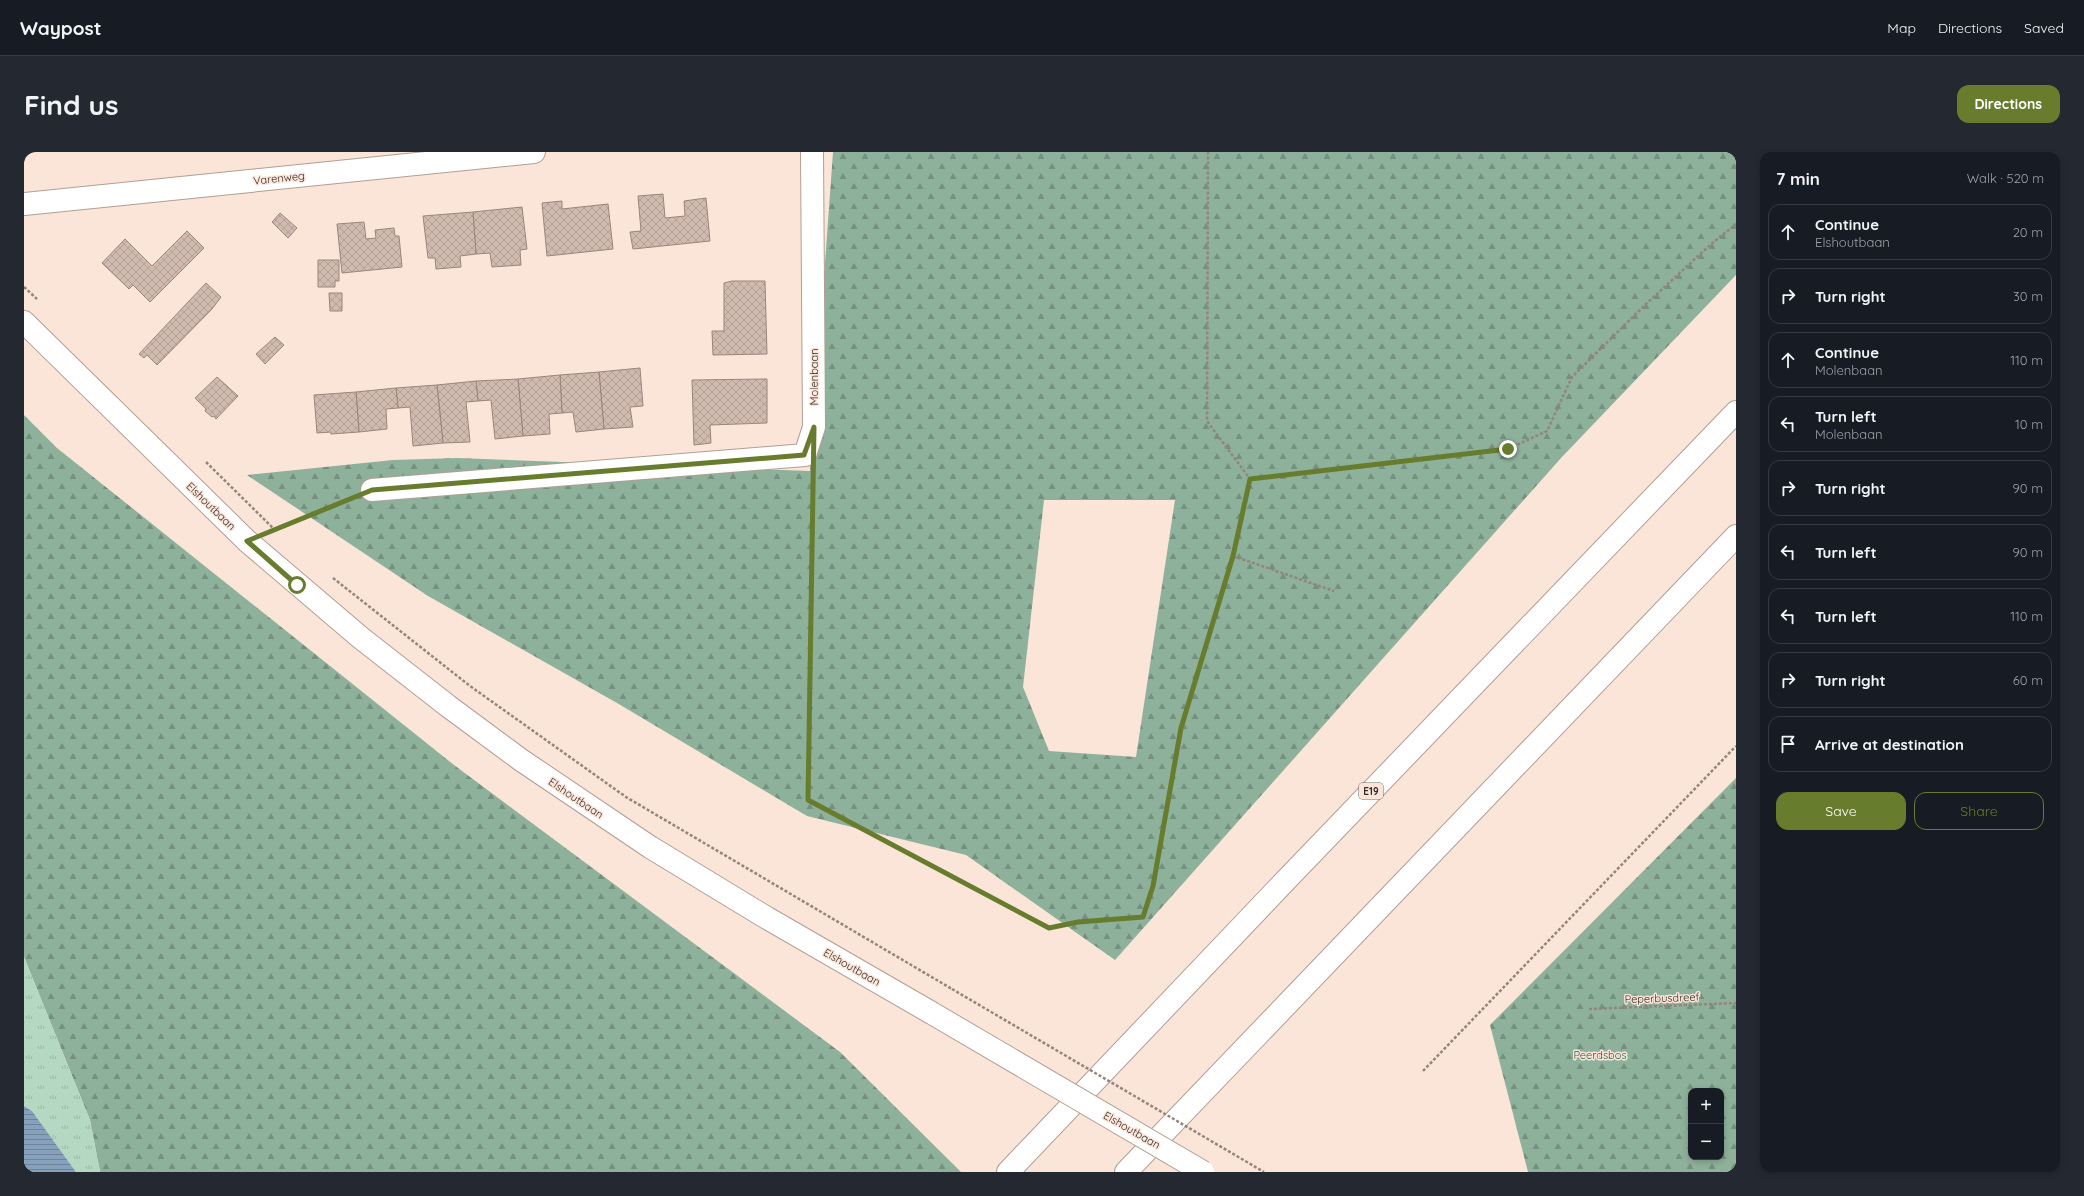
<!DOCTYPE html>
<html lang="en">
<head>
<meta charset="utf-8">
<style>
	:root { --surface:#171b24; --page:#242831; --text:#f1f3f6; --muted:#9ea1a6; --line:#363941; --accent:#677c2d }
	body { margin:0; font-family:Quicksand,sans-serif; background:var(--page); color:var(--text) }
	.controls { position:absolute; right:12px; bottom:12px; display:grid; overflow:hidden; border-radius:8px; box-shadow:0 2px 6px #0003 }
	.controls button { width:36px; height:36px; display:grid; place-items:center; padding:0; border:0; border-bottom:1px solid var(--line); background:var(--surface); color:var(--text); font:20px sans-serif }
	.stop { position:absolute; width:12px; height:12px; margin:-9px; border:3px solid #677c2d; border-radius:50%; background:#fff }
	.stop.end { background:#677c2d; border-color:#fff; box-shadow:0 1px 4px #0008 }
	.list { margin:0; padding:0; list-style:none }
	h2 { display:flex; justify-content:space-between; align-items:center; height:52px; margin:0; padding:0 16px; font-size:17px }
	h2 small { font-size:13px; font-weight:400; color:var(--muted) }
	.list li { display:grid; grid-template-columns:26px 1fr auto; gap:12px; align-items:center; box-sizing:border-box; height:56px; margin:0 8px 8px; padding:0 8px; border:1px solid var(--line); border-radius:12px }
	.list b { display:block; font-size:15px; white-space:nowrap }
	.list p { margin:0; font-size:13px; white-space:nowrap; color:var(--muted) }
	.list em { font-size:13px; font-style:normal; color:var(--muted) }
	.actions { display:flex; gap:8px; padding:12px 16px }
	.actions a { flex:1; padding:9px 0; border:1px solid var(--accent); border-radius:12px; text-align:center; font-size:14px; color:var(--accent) }
	.actions .main { background:var(--accent); color:#fff }
	.icon { flex:none; width:22px; height:22px; fill:none; stroke:currentColor; stroke-width:2; stroke-linecap:round; stroke-linejoin:round }
	.map { position:relative; flex:none; width:1712px; height:1020px; overflow:hidden; border-radius:12px }
	header { display:flex; align-items:center; gap:24px; box-sizing:border-box; height:56px; padding:0 20px; background:var(--surface); border-bottom:1px solid var(--line) }
	header strong { font-size:19px }
	nav { display:flex; gap:22px; margin-inline-start:auto; font-size:14px }
	.intro { display:flex; align-items:center; justify-content:space-between; box-sizing:border-box; height:96px; padding:0 24px }
	h1 { margin:0; font-size:28px }
	.button { padding:10px 18px; border-radius:12px; background:var(--accent); color:#fff; font-size:14px; font-weight:700 }
	main { display:flex; gap:24px; padding:0 24px }
	aside { flex:1; background:var(--surface); border-radius:12px; box-shadow:0 2px 6px #0003 }
	.map>svg:first-child { display:block }
	.forest { fill:url(#forest-firs); fill-rule:evenodd }
	.park { fill:url(#park-tufts) }
	.water { fill:url(#water-rules) }
	.building { fill:url(#building-cross-hatch); stroke:#9a857c }
	.lines { fill:none; stroke-linecap:round; stroke-linejoin:round }
	.street-casing { stroke:#b29e93; stroke-width:24 }
	.secondary-casing { stroke:#b29e93; stroke-width:24 }
	.highway-casing { stroke:#b29e93; stroke-width:24 }
	.path { stroke:#93847c; stroke-width:2.5; stroke-dasharray:3 2; stroke-linecap:butt }
	.street { stroke:#fff; stroke-width:22 }
	.secondary { stroke:#fff; stroke-width:22 }
	.highway { stroke:#fff; stroke-width:22 }
	.secondary-bridge-casing { stroke:#b29e93; stroke-width:24; stroke-linecap:butt }
	.path-bridge { stroke:#93847c; stroke-width:2.5; stroke-dasharray:3 2; stroke-linecap:butt }
	.secondary-bridge { stroke:#fff; stroke-width:22 }
	.route { stroke:#677c2d; stroke-width:5 }
	.labels { text-anchor:middle; stroke-width:3; stroke-linejoin:round; paint-order:stroke }
	.shield { fill:#fbe5d9; stroke:#70645d; stroke-width:1 }
	.shield-label { font-size:10px; font-weight:bold; fill:#342c28 }
	.street-label { font-size:11px; fill:#342c28; stroke:#fbe5d9 }
	.park-label { font-size:11px; fill:#1f5a3c; stroke:#fbe5d9 }
</style>
</head>
<body>
<header>
<strong>Waypost</strong>
<nav><a>Map</a><a>Directions</a><a>Saved</a></nav>
</header>
<div class="intro"><h1>Find us</h1><a class="button">Directions</a></div>
<main>
<div class="map">
<svg width="1712" height="1020" viewBox="0 0 1712 1020">
	<defs>
		<pattern id="forest-firs" width="22" height="20" patternUnits="userSpaceOnUse"><rect width="22" height="20" fill="#8eb19b"/><path d="M5 1l3.5 6h-7zM16 11l3.5 6h-7z" fill="#75907e"/></pattern>
		<pattern id="park-tufts" width="24" height="20" patternUnits="userSpaceOnUse"><rect width="24" height="20" fill="#b4d8c2"/><path d="M3 7l-1-3M5 7V3M7 7l1-3M15 17l-1-3M17 17v-4M19 17l1-3" fill="none" stroke="#9bbaa7"/></pattern>
		<pattern id="water-rules" width="6" height="5" patternUnits="userSpaceOnUse"><rect width="6" height="5" fill="#86a1bc"/><path d="M0 2.5h6" fill="none" stroke="#6e8399"/></pattern>
		<pattern id="building-cross-hatch" width="8" height="8" patternUnits="userSpaceOnUse"><rect width="8" height="8" fill="#d0bab0"/><path d="M0 0l8 8M0 8l8-8" fill="none" stroke="#b3a097"/></pattern>
	</defs>
	<rect width="100%" height="100%" fill="#fbe5d9"/>
	<g class="forest">
		<path d="M 809,0 L 1712,0 L 1712,123 L 1537,306 L 1091,808 L 942,703 L 783,664 L 593,551 L 404,444 L 223,323 L 369,308 L 433,306 L 786,319 ZM 1020,348 L 1151,348 L 1112,605 L 1025,599 L 999,535 Z"/>
		<path d="M 0,263 L 33,296 L 430,613 L 816,900 L 937,1020 L 76,1020 L 66,968 L 0,805 Z"/>
		<path d="M 1712,626 L 1712,1020 L 1504,1020 L 1466,873 ZM 1667,939 L 1697,939 L 1697,1005 L 1667,1005 Z"/>
	</g>
	<path class="park" d="M 0,805 L 66,968 L 76,1020 L 52,1020 L 8,959 L 0,954 Z"/>
	<path class="water" d="M 0,954 L 8,959 L 52,1020 L 0,1020 Z"/>
	<g class="building">
		<path d="M 639,42 L 641,66 L 661,64 L 660,49 L 682,46 L 686,89 L 609,97 L 606,80 L 617,79 L 614,44 Z"/>
		<path d="M 538,49 L 538,57 L 584,52 L 589,97 L 523,104 L 518,51 Z"/>
		<path d="M 498,55 L 503,97 L 496,98 L 497,113 L 468,115 L 466,101 L 452,102 L 449,60 Z"/>
		<path d="M 449,60 L 452,102 L 436,104 L 437,115 L 412,117 L 411,106 L 404,106 L 399,64 Z"/>
		<path d="M 256,61 L 273,76 L 264,86 L 248,70 Z"/>
		<path d="M 340,70 L 342,87 L 352,86 L 351,78 L 370,76 L 371,84 L 375,84 L 378,115 L 318,121 L 313,72 Z"/>
		<path d="M 163,79 L 180,96 L 126,150 L 109,133 L 105,137 L 78,111 L 101,87 L 128,114 Z"/>
		<path d="M 294,108 L 315,108 L 315,129 L 311,129 L 311,135 L 294,135 Z"/>
		<path d="M 708,129 L 741,129 L 743,202 L 689,203 L 688,179 L 700,179 L 700,131 Z"/>
		<path d="M 182,131 L 197,145 L 188,157 L 133,213 L 123,203 L 120,206 L 115,202 Z"/>
		<path d="M 305,141 L 318,141 L 318,159 L 306,159 Z"/>
		<path d="M 251,185 L 260,193 L 241,212 L 232,202 Z"/>
		<path d="M 616,216 L 619,254 L 606,255 L 609,275 L 580,277 L 575,220 Z"/>
		<path d="M 575,220 L 580,277 L 552,280 L 549,260 L 538,261 L 536,223 Z"/>
		<path d="M 536,223 L 538,261 L 525,262 L 526,282 L 499,284 L 494,227 Z"/>
		<path d="M 193,225 L 214,244 L 192,267 L 190,264 L 188,265 L 181,259 L 182,257 L 171,246 Z"/>
		<path d="M 494,227 L 499,284 L 471,287 L 467,248 L 454,249 L 452,229 Z"/>
		<path d="M 743,227 L 743,271 L 686,273 L 687,291 L 670,293 L 668,228 Z"/>
		<path d="M 452,229 L 454,249 L 442,250 L 446,290 L 419,291 L 413,233 Z"/>
		<path d="M 413,233 L 419,291 L 389,294 L 386,255 L 374,256 L 372,236 Z"/>
		<path d="M 372,236 L 374,256 L 362,257 L 363,277 L 335,280 L 332,240 Z"/>
		<path d="M 332,240 L 335,280 L 307,282 L 307,280 L 293,281 L 290,243 Z"/>
	</g>
	<g class="lines">
		<defs>
			<g id="street">
				<path d="M 0,52 L 510,0"/>
				<path d="M 348,338 L 781,303 L 790,275 L 788,0"/>
			</g>
			<path id="secondary" d="M 0,170 L 223,389 L 337,486 L 424,554 L 497,608 L 626,695 L 743,766 L 906,860"/>
			<g id="highway">
				<path d="M 984,1020 L 1264,726 L 1712,260"/>
				<path d="M 1102,1020 L 1712,384"/>
			</g>
		</defs>
		<use href="#street" class="street-casing"/>
		<use href="#secondary" class="secondary-casing"/>
		<use href="#highway" class="highway-casing"/>
		<g class="path">
			<path d="M 0,135 L 13,147"/>
			<path d="M 182,310 L 251,378"/>
			<path d="M 789,326 L 784,648 L 1025,776 L 1054,770 L 1119,765 L 1129,734 L 1157,576 L 1209,404 L 1226,327 L 1183,269 L 1184,0"/>
			<path d="M 1226,327 L 1484,297 L 1523,279 L 1548,225 L 1622,152 L 1686,93 L 1712,72"/>
			<path d="M 250,378 L 325,347"/>
			<path d="M 1209,404 L 1310,439"/>
			<path d="M 309,426 L 446,534 L 602,645 L 928,837"/>
			<path d="M 1565,857 L 1712,851"/>
			<path d="M 1399,919 L 1712,594"/>
		</g>
		<use href="#street" class="street"/>
		<use href="#secondary" class="secondary"/>
		<use href="#highway" class="highway"/>
		<defs>
			<path id="secondary-bridge" d="M 906,860 L 1179,1020"/>
		</defs>
		<use href="#secondary-bridge" class="secondary-bridge-casing"/>
		<path class="path-bridge" d="M 928,837 L 1240,1020"/>
		<use href="#secondary-bridge" class="secondary-bridge"/>
	</g>
	<g class="lines">
		<path class="route" d="M 273,433 L 223,389 L 348,338 L 780,303 L 790,275 L 784,648 L 1025,776 L 1054,770 L 1119,765 L 1129,734 L 1157,576 L 1209,404 L 1226,327 L 1484,297"/>
	</g>
	<g class="labels">
		<rect class="shield" x="1335" y="631" width="24" height="16" rx="3"/>
		<g class="shield-label">
			<text x="1347" y="643">E19</text>
		</g>
		<g class="street-label">
			<text transform="translate(255 26) rotate(-6)" y="4">Varenweg</text>
			<text transform="translate(790 225) rotate(-90)" y="4">Molenbaan</text>
			<text transform="translate(187 354) rotate(44)" y="4">Elshoutbaan</text>
			<text transform="translate(552 646) rotate(34)" y="4">Elshoutbaan</text>
			<text transform="translate(828 815) rotate(30)" y="4">Elshoutbaan</text>
			<text transform="translate(1638 846) rotate(-2)" y="4">Peperbusdreef</text>
			<text transform="translate(1108 978) rotate(30)" y="4">Elshoutbaan</text>
		</g>
		<g class="park-label">
			<text x="1576" y="907">Peerdsbos</text>
		</g>
	</g>
</svg>
<div class="controls">
<button>+</button>
<button>−</button>
</div>
<div class="stop" style="left:273px;top:433px"></div>
<div class="stop end" style="left:1484px;top:297px"></div>
</div>
<aside>
<h2>7 min<small>Walk · 520 m</small></h2>
<ul class="list">
<li><svg class="icon" aria-label="ahead" viewBox="0 0 24 24"><path d="M12 20V5M6 11l6-6 6 6"/></svg><div><b>Continue</b><p>Elshoutbaan</p></div><em>20 m</em></li>
<li><svg class="icon" aria-label="right" viewBox="0 0 24 24"><path d="M7 20v-9h11M14 6l5 5-5 5"/></svg><div><b>Turn right</b></div><em>30 m</em></li>
<li><svg class="icon" aria-label="ahead" viewBox="0 0 24 24"><path d="M12 20V5M6 11l6-6 6 6"/></svg><div><b>Continue</b><p>Molenbaan</p></div><em>110 m</em></li>
<li><svg class="icon" aria-label="left" viewBox="0 0 24 24"><path d="M17 20v-9H6M10 6l-5 5 5 5"/></svg><div><b>Turn left</b><p>Molenbaan</p></div><em>10 m</em></li>
<li><svg class="icon" aria-label="right" viewBox="0 0 24 24"><path d="M7 20v-9h11M14 6l5 5-5 5"/></svg><div><b>Turn right</b></div><em>90 m</em></li>
<li><svg class="icon" aria-label="left" viewBox="0 0 24 24"><path d="M17 20v-9H6M10 6l-5 5 5 5"/></svg><div><b>Turn left</b></div><em>90 m</em></li>
<li><svg class="icon" aria-label="left" viewBox="0 0 24 24"><path d="M17 20v-9H6M10 6l-5 5 5 5"/></svg><div><b>Turn left</b></div><em>110 m</em></li>
<li><svg class="icon" aria-label="right" viewBox="0 0 24 24"><path d="M7 20v-9h11M14 6l5 5-5 5"/></svg><div><b>Turn right</b></div><em>60 m</em></li>
<li><svg class="icon" aria-label="arrive" viewBox="0 0 24 24"><path d="M6 21V4h12l-3 4 3 4H6"/></svg><div><b>Arrive at destination</b></div></li>
</ul>
<div class="actions"><a class="main">Save</a><a>Share</a></div>
</aside>
</main>
</body>
</html>
